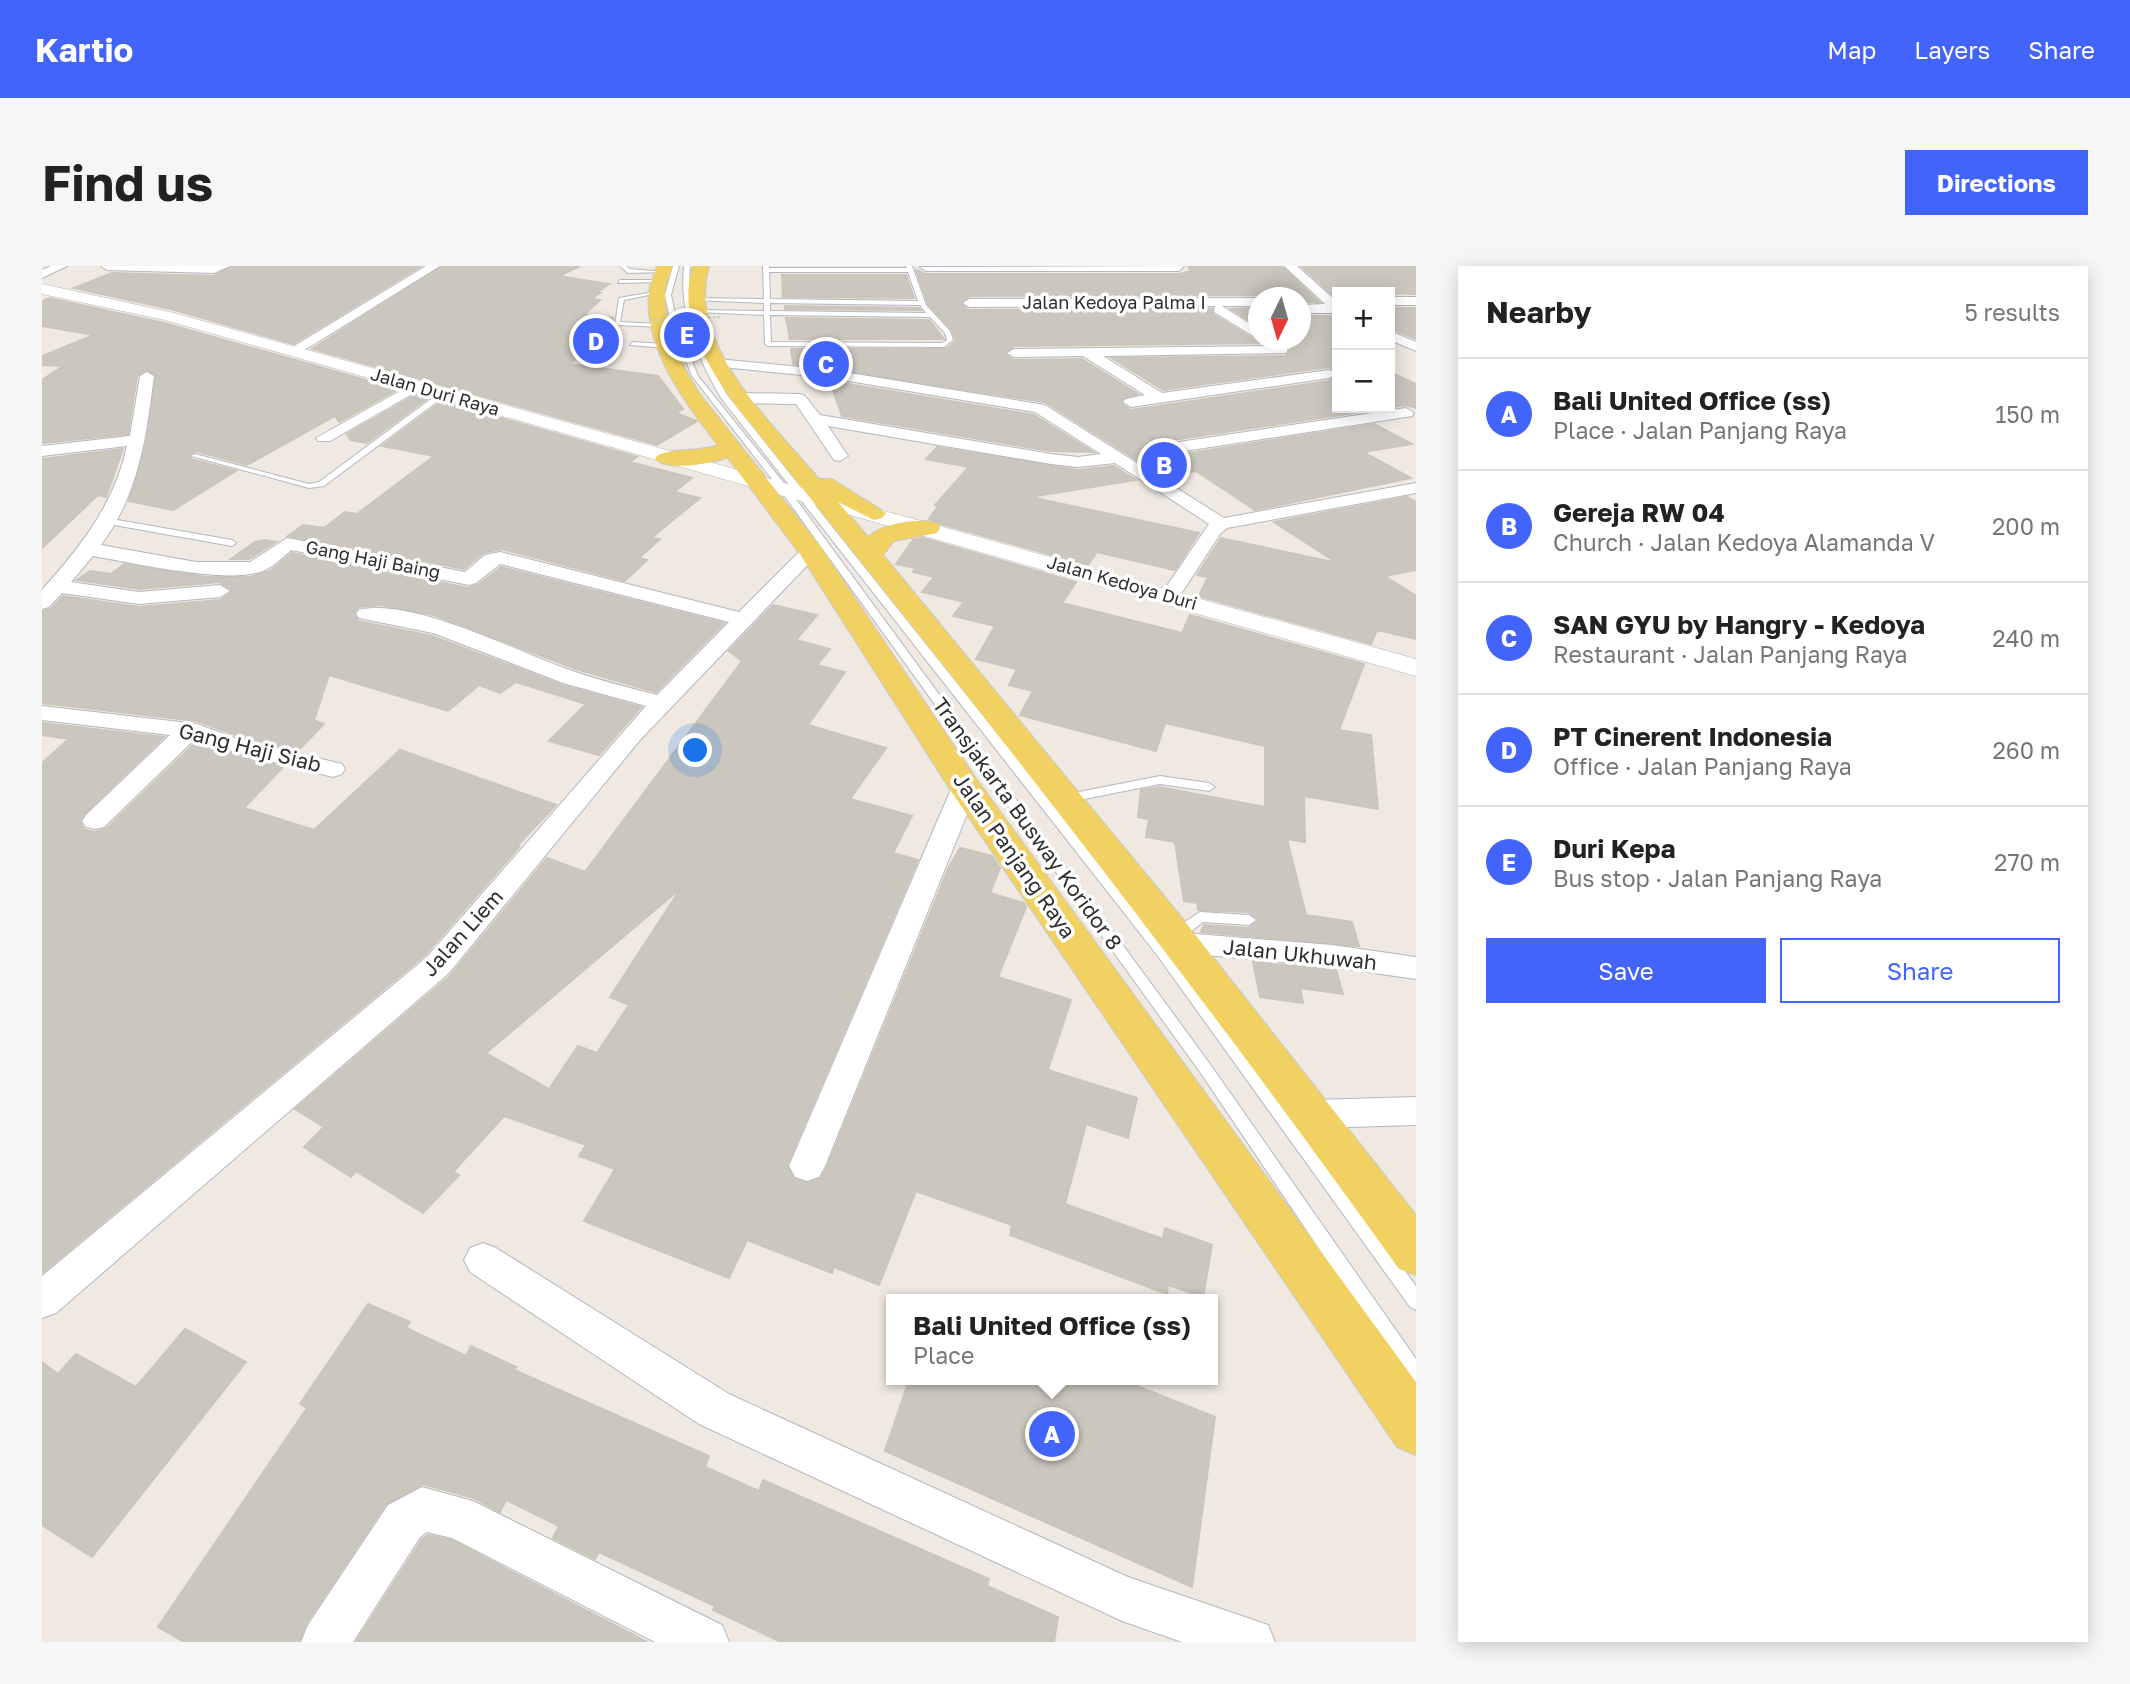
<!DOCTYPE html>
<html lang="en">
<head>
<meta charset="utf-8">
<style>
	:root { --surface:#fff; --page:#f6f6f6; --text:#222; --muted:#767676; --line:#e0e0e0; --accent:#4264fb }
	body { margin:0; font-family:"Golos Text",sans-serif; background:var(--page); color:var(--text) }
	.controls { position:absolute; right:21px; top:21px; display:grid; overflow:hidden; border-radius:0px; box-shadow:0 4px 18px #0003 }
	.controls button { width:63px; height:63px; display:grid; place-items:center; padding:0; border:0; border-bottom:2px solid var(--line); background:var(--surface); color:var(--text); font:35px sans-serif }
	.compass { position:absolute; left:1206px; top:21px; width:63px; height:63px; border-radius:50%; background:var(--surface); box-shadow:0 4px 18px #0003; rotate:185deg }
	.you { position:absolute; left:654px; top:485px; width:24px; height:24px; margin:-18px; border:5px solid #fff; border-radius:50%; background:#1a73e8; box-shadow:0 0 0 10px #1a73e833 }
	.badge { display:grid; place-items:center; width:46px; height:46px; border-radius:50%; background:var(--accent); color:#fff; font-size:23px; font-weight:700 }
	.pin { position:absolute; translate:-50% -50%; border:4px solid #fff; box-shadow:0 2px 7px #0006 }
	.popup { position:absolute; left:844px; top:1028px; width:332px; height:91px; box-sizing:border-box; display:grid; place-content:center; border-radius:0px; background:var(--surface); filter:drop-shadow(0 2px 5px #0005); font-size:23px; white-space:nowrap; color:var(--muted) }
	.popup b { font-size:26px; color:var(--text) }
	.popup::after { content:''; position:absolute; left:50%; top:100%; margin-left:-14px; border:14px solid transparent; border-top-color:var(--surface) }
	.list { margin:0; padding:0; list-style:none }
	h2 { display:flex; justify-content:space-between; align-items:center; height:91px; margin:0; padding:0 28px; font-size:30px }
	h2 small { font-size:23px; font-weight:400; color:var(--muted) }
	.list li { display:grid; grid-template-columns:46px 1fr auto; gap:21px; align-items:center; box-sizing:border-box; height:112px; padding:0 28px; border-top:2px solid var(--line) }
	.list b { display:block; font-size:26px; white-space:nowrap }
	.list p { margin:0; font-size:23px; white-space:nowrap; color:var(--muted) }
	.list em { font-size:23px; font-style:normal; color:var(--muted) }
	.actions { display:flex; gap:14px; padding:21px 28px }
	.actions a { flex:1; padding:16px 0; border:2px solid var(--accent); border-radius:0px; text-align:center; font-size:24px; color:var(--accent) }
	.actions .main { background:var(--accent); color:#fff }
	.map { position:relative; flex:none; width:1374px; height:1376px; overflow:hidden; border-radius:0px }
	header { display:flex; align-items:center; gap:42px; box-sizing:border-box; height:98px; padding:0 35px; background:var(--accent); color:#fff }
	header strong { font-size:33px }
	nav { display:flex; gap:38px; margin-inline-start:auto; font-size:24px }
	.intro { display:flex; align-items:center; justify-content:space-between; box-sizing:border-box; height:168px; padding:0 42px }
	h1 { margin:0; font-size:49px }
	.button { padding:18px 32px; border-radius:0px; background:var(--accent); color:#fff; font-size:24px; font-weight:700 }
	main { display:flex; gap:42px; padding:0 42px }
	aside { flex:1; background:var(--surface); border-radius:0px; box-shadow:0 4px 18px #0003 }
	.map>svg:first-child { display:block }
	.building { fill:#cbc7bf; stroke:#cbc5ba; stroke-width:2; fill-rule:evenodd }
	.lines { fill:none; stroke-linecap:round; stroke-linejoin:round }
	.service-casing { stroke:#b4b7c1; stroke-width:2 }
	.minor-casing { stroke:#b4b7c1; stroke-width:2 }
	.tertiary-casing { stroke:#b4b7c1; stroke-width:1 }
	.primary-casing { stroke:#c9c9c9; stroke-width:2 }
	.service { fill:#fff; fill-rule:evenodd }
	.minor { fill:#fff; fill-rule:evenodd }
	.tertiary { fill:#fff; fill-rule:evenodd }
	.primary { fill:#f2d163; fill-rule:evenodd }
	.path-bridge { stroke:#c9c9c9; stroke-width:2; stroke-dasharray:2.5 2; stroke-linecap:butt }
	.labels { text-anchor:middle; stroke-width:7; stroke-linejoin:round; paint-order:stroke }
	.far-street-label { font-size:18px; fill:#2e2e2e; stroke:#fff }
	.street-label { font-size:21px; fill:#2e2e2e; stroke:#fff }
</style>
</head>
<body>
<header>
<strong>Kartio</strong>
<nav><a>Map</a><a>Layers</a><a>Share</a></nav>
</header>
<div class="intro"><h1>Find us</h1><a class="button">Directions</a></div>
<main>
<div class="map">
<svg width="1374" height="1376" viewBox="0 0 1374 1376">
	<rect width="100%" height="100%" fill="#efe9e1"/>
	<g class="building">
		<path d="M 190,0 L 379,0 L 251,78 L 133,44 L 32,22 L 70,7 L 172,10 Z"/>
		<path d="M 400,0 L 538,0 L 517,10 L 567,18 L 554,27 L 558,27 L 549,33 L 558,34 L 542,49 L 571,52 L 571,61 L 576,62 L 527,98 L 616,110 L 641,143 L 634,147 L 655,155 L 615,179 L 270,83 Z"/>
		<path d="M 1146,0 L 1239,0 L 1277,36 L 1258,36 L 1258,32 L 1216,29 L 927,30 L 919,38 L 927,44 L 1170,43 L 1171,48 L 1216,76 L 1258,74 L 1258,50 L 1295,50 L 1295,106 L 1287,101 L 1121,124 L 1070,92 L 1244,90 L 1249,83 L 1239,77 L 972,80 L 963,88 L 972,94 L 1040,93 L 1096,128 L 1079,134 L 1080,138 L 1089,144 L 1287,115 L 1295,110 L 1295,142 L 1348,142 L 1348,106 L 1374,118 L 1374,142 L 1364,139 L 1117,176 L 1107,185 L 1117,192 L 1332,158 L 1370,178 L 1321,186 L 1369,212 L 1213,244 L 1154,205 L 1120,210 L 1003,136 L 751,98 L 749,83 L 904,83 L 914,75 L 910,64 L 886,38 L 874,4 L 884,8 L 1137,8 L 1149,5 Z"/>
		<path d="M 1259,0 L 1374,0 L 1374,28 L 1295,26 L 1295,33 Z"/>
		<path d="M 740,9 L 864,9 L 872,32 L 741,31 Z"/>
		<path d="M 7,32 L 122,57 L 356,123 L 297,156 L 293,150 L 205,199 L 154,185 L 148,188 L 148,193 L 194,205 L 131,244 L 87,235 L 104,177 L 114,109 L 104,104 L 95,110 L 86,168 L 0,177 L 0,114 L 21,100 L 0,99 L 0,90 L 52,69 L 0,60 L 0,35 Z"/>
		<path d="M 743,40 L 877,42 L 879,44 L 743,43 Z"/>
		<path d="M 1348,42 L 1374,42 L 1374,73 L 1348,62 Z"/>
		<path d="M 1189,43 L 1216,42 L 1216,60 Z"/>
		<path d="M 744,52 L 887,54 L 902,73 L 748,73 Z"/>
		<path d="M 788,115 L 992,149 L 1051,186 L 1009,185 L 800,150 Z"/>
		<path d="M 375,128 L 386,132 L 325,177 L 309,174 L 305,168 Z"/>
		<path d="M 400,135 L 595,191 L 588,196 L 650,212 L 632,226 L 658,232 L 609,272 L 618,273 L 597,292 L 605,294 L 583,315 L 459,283 L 441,287 L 422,303 L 246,270 L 261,259 L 282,262 L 303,246 L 315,248 L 392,190 L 340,180 Z"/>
		<path d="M 895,181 L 1036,204 L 1072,200 L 1094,214 L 988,231 L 1157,267 L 1133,304 L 1055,286 L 1046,299 L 899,258 L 887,253 L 896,240 L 893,239 L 927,201 L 884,193 Z"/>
		<path d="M 81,183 L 64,231 L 56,229 L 0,282 L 0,193 Z"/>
		<path d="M 1365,231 L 1374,236 L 1374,304 L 1343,310 L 1374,330 L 1374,373 L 1335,364 L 1329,378 L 1157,330 L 1166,311 L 1155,309 L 1179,272 L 1295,297 L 1232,256 Z"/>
		<path d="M 881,272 L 1034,316 L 1020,337 L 1140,367 L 1148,349 L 1322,398 L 1297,464 L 1329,469 L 1336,543 L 1262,530 L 1263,576 L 1245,573 L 1264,649 L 1310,656 L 1317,680 L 1159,666 L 1162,659 L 1207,662 L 1217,654 L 1207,646 L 1156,644 L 1155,637 L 1142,635 L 1133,576 L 1104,571 L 1107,553 L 1096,551 L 1099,524 L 1117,521 L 1223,541 L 1223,480 L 1123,457 L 1114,485 L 978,449 L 991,425 L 967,419 L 975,403 L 934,393 L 953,360 L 911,350 L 922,336 L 880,326 L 892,311 L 871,306 L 874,302 L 854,298 L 871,274 Z"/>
		<path d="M 223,274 L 234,276 L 207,293 L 189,293 L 213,276 Z"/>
		<path d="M 250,287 L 426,322 L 436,319 L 459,301 L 682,357 L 614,426 L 534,403 L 392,349 L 339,339 L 317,341 L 312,346 L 316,355 L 390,370 L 520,419 L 599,441 L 557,489 L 507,475 L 544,438 L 474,416 L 458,427 L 437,419 L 406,445 L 287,409 L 272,454 L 282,458 L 256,485 L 194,469 L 155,455 L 0,437 L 0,345 L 9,343 L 21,330 L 97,341 L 178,334 L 190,326 L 178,316 L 97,323 L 35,314 L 48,305 L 69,308 L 82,298 L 164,311 L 208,311 L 228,305 Z"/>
		<path d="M 731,339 L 775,349 L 754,374 L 788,383 L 775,399 L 803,406 L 766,459 L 844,482 L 808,533 L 870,550 L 851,587 L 876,594 L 745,899 L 751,912 L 766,917 L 779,912 L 785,901 L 907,601 L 918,582 L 950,590 L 958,602 L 948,627 L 982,637 L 984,641 L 956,711 L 1029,734 L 1006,804 L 1095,832 L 1086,872 L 1044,858 L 1023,938 L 1121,973 L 1123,962 L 1170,979 L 1161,1031 L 1126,1019 L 1125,1028 L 968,969 L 970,959 L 874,925 L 837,1019 L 792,1001 L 790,1007 L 705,974 L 687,1012 L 542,955 L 573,903 L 537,890 L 544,879 L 462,850 L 411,906 L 417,909 L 381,947 L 314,905 L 309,911 L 262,881 L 282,861 L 253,843 L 409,709 L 505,592 L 543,606 L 700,395 L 687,385 ZM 639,622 L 568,731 L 587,739 L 555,787 L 536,780 L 507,823 L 444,787 Z"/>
		<path d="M 0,457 L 122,471 L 42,548 L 38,556 L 43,564 L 52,566 L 64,563 L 154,476 L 241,501 L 202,542 L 272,564 L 358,484 L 514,539 L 475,580 L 477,581 L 383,689 L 0,1007 L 0,497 L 27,473 L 0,469 Z"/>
		<path d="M 1211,696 L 1294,704 L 1301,728 L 1258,722 L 1261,737 L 1218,731 Z"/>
		<path d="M 326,1038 L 368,1056 L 364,1062 L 424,1090 L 429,1080 L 474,1101 L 472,1104 L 667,1190 L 663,1201 L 717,1225 L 721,1214 L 947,1313 L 945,1320 L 1016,1351 L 1012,1376 L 739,1376 L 671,1344 L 673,1340 L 557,1286 L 553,1293 L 511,1272 L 517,1260 L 464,1234 L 458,1246 L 432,1232 L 381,1218 L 344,1238 L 264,1358 L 257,1376 L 142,1376 L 116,1361 L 265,1142 L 258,1138 Z"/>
		<path d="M 143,1063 L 204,1096 L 50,1291 L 0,1259 L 0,1096 L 16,1108 L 34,1088 L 94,1121 Z"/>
		<path d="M 867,1114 L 1080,1114 L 1173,1151 L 1150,1321 L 843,1185 Z"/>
		<path d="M 386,1269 L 409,1274 L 605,1376 L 314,1376 L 380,1273 Z"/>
	</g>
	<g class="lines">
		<defs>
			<g id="service">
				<path d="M 578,0 L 584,0 L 588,3 L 623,6 L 586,7 Z"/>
				<path d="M 631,0 L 637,0 L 629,29 L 635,57 L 656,110 L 745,221 L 1168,798 L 1374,1093 L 1374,1119 L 1367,1116 L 1158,806 L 739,225 L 650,110 L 629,57 L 623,29 Z"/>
				<path d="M 642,0 L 648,0 C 643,49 662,88 685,129 L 1125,681 L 1374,1020 L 1374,1044 L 1368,1041 L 1115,689 L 679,132 C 655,90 637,48 642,0 Z"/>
				<path d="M 721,0 L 727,0 L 727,2 L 865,2 L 864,0 L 870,0 L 884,39 L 908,65 L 911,74 L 902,81 L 726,80 L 723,78 L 722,49 L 653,46 L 656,44 L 722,45 L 722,37 L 650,34 L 653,32 L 722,33 ZM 727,6 L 866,6 L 876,35 L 728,33 ZM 728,37 L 878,39 L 884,47 L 728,45 ZM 728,49 L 888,51 L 903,67 L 905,74 L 900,77 L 729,76 Z"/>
				<path d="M 578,14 L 617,14 L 620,16 L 576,17 Z"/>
				<path d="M 617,25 L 617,27 L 582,34 L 578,56 L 619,58 L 621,61 L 573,59 L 577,32 Z"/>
				<path d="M 590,76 L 623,78 L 626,80 L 623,82 L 588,79 Z"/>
				<path d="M 397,127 L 404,129 L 282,220 L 267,222 L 149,190 L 153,188 L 267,218 L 277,216 Z"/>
				<path d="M 64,252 L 190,274 L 194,277 L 190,280 L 61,257 L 60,255 Z"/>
				<path d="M 1118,510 L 1167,517 L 1173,521 L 1167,525 L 1118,518 L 1027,536 L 1021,532 L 1027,528 Z"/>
				<path d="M 1158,646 L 1207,649 L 1214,654 L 1207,659 L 1161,656 L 1139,673 L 1129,673 L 1127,669 L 1129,665 Z"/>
			</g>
			<g id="minor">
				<path d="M 9,0 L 25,0 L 0,12 L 0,4 Z"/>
				<path d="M 59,0 L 188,0 L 172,7 L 65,4 Z"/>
				<path d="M 384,0 L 398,0 L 256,88 L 244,85 Z"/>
				<path d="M 1142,0 L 1137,5 L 884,5 L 878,1 Z"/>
				<path d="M 1242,0 L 1255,0 L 1295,36 L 1295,47 L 1258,47 L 1258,39 L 1283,38 Z"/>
				<rect x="1348" y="31" width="26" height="8"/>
				<path d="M 1216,32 L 1216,40 L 1180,40 L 1216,63 L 1216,73 L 1172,46 L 1173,40 L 927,41 L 921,37 L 927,33 Z"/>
				<path d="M 1348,65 L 1374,76 L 1374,85 L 1348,74 Z"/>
				<path d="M 1239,80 L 1246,84 L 1244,87 L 1061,90 L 1120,127 L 1287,104 L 1294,108 L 1287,112 L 1089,141 L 1081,136 L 1084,133 L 1103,129 L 1041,90 L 972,91 L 965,87 L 972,83 Z"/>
				<path d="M 676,93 L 789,104 L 1003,139 L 1182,252 L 1374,217 L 1374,227 L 1185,262 L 1178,268 L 1135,334 L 1128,336 L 1118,330 L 1167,258 L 1073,197 L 1036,201 L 1009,198 L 786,160 L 806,190 L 798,195 L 792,194 L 754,138 L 698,137 L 690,132 L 698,127 L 758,128 L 763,130 L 778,149 L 1009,188 L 1036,191 L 1059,188 L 993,146 L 789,112 L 671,100 L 671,94 Z"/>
				<path d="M 105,106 L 112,110 C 104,171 97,228 59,279 L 154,296 L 208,296 L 245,272 L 423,306 L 443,289 L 458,286 L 697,346 L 762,281 L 776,281 L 779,285 L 598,474 L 407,707 L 14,1047 L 0,1052 L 0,1010 L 385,691 L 604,440 L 521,417 L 391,367 L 317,352 L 314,348 L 317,344 C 368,331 472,384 522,402 C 552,413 584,421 615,429 L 687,356 L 458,298 L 434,317 L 427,319 L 249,284 C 241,291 232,300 223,304 C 191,320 88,296 51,290 L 29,316 L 97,326 L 178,319 L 188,325 L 178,331 L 97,338 L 20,327 L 7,341 L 0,343 L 0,324 C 39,280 72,239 85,180 L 0,190 L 0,180 L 88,170 L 98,110 Z"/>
				<path d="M 374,116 L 381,120 L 379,123 L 288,175 L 276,175 L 274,172 Z"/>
				<path d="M 1364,142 L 1372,147 L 1370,150 L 1117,189 L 1109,184 L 1117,179 Z"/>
				<path d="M 0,440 L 155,458 L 193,472 L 300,498 L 303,503 L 300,508 L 291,511 L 176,482 L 153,473 L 62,561 L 53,563 L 44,561 L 40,555 L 44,549 L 128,469 L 0,454 Z"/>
				<path d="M 923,513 L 932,515 L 936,521 L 783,900 L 777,911 L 765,915 L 753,911 L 747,900 L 910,521 L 914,515 Z"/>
				<path d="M 1142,667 L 1290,679 L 1374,691 L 1374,713 L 1290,701 L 1132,686 L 1127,678 L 1132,670 Z"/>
				<path d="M 1374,831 L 1374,859 L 1272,862 L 1260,858 L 1255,848 L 1260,838 L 1272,834 Z"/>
				<path d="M 441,977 L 454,982 L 687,1128 L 1086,1311 L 1226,1359 L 1233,1376 L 1140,1376 L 1080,1355 L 657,1158 L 428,1006 L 422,994 L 428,982 Z"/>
				<path d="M 380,1221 L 431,1235 L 680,1359 L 687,1376 L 613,1376 L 410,1272 L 385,1266 L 378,1271 L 311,1376 L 259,1376 L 266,1359 L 346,1239 Z"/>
			</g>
			<path id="tertiary" d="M 0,18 L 132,47 L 1374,393 L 1374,410 L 123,54 L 0,28 Z"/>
			<g id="primary">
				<path d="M 615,0 L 631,0 C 628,8 623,18 623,27 C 622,62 639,98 657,127 L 778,280 L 935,514 L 1374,1116 L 1374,1189 L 1355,1181 L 911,528 L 758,288 L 685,191 C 671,198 623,206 613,192 C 621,181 658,187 676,179 C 643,136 602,84 607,26 C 608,18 613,8 615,0 Z"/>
				<path d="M 651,0 L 667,0 C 644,79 730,157 777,213 L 790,213 L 844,247 L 840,252 L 832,254 L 796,236 L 826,271 C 842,257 874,252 895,257 L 898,262 L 895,267 L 852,275 L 841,289 L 1140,652 L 1374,949 L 1374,1009 L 1357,1003 C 1145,706 920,420 691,136 C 663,96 635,50 651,0 Z"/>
			</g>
		</defs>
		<use href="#service" class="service-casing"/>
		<use href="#minor" class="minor-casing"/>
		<use href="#tertiary" class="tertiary-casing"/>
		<use href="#primary" class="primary-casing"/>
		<use href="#service" class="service"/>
		<use href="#minor" class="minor"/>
		<use href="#tertiary" class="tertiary"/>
		<use href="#primary" class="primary"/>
		<path class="path-bridge" d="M 608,54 L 678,51"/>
	</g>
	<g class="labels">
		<g class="far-street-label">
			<text x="1072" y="43">Jalan Kedoya Palma I</text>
			<text transform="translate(393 126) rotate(16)" y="6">Jalan Duri Raya</text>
			<text transform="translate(331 294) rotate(11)" y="6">Gang Haji Baing</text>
			<text transform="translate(1080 317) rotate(16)" y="6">Jalan Kedoya Duri</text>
		</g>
		<g class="street-label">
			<text transform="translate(208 482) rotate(14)" y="7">Gang Haji Siab</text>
			<text transform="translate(985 558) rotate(54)" y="7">Transjakarta Busway Koridor 8</text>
			<text transform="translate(972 590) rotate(55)" y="7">Jalan Panjang Raya</text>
			<text transform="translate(421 667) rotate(-48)" y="7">Jalan Liem</text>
			<text transform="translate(1258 689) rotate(6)" y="7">Jalan Ukhuwah</text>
		</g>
	</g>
</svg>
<div class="controls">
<button>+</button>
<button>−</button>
</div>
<svg class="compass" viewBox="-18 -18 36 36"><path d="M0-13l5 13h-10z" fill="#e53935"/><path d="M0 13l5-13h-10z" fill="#767676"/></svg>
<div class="you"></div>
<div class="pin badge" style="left:1010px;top:1168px">A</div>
<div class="popup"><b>Bali United Office (ss)</b>Place</div>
<div class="pin badge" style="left:1122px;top:199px">B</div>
<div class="pin badge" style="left:784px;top:98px">C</div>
<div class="pin badge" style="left:554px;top:75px">D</div>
<div class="pin badge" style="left:645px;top:69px">E</div>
</div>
<aside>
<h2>Nearby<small>5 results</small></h2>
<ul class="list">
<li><span class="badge">A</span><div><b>Bali United Office (ss)</b><p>Place · Jalan Panjang Raya</p></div><em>150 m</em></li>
<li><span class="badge">B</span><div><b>Gereja RW 04</b><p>Church · Jalan Kedoya Alamanda V</p></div><em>200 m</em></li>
<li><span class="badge">C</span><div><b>SAN GYU by Hangry - Kedoya</b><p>Restaurant · Jalan Panjang Raya</p></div><em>240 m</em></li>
<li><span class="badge">D</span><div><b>PT Cinerent Indonesia</b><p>Office · Jalan Panjang Raya</p></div><em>260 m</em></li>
<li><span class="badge">E</span><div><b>Duri Kepa</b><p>Bus stop · Jalan Panjang Raya</p></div><em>270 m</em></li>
</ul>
<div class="actions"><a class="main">Save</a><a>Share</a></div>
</aside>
</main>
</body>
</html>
